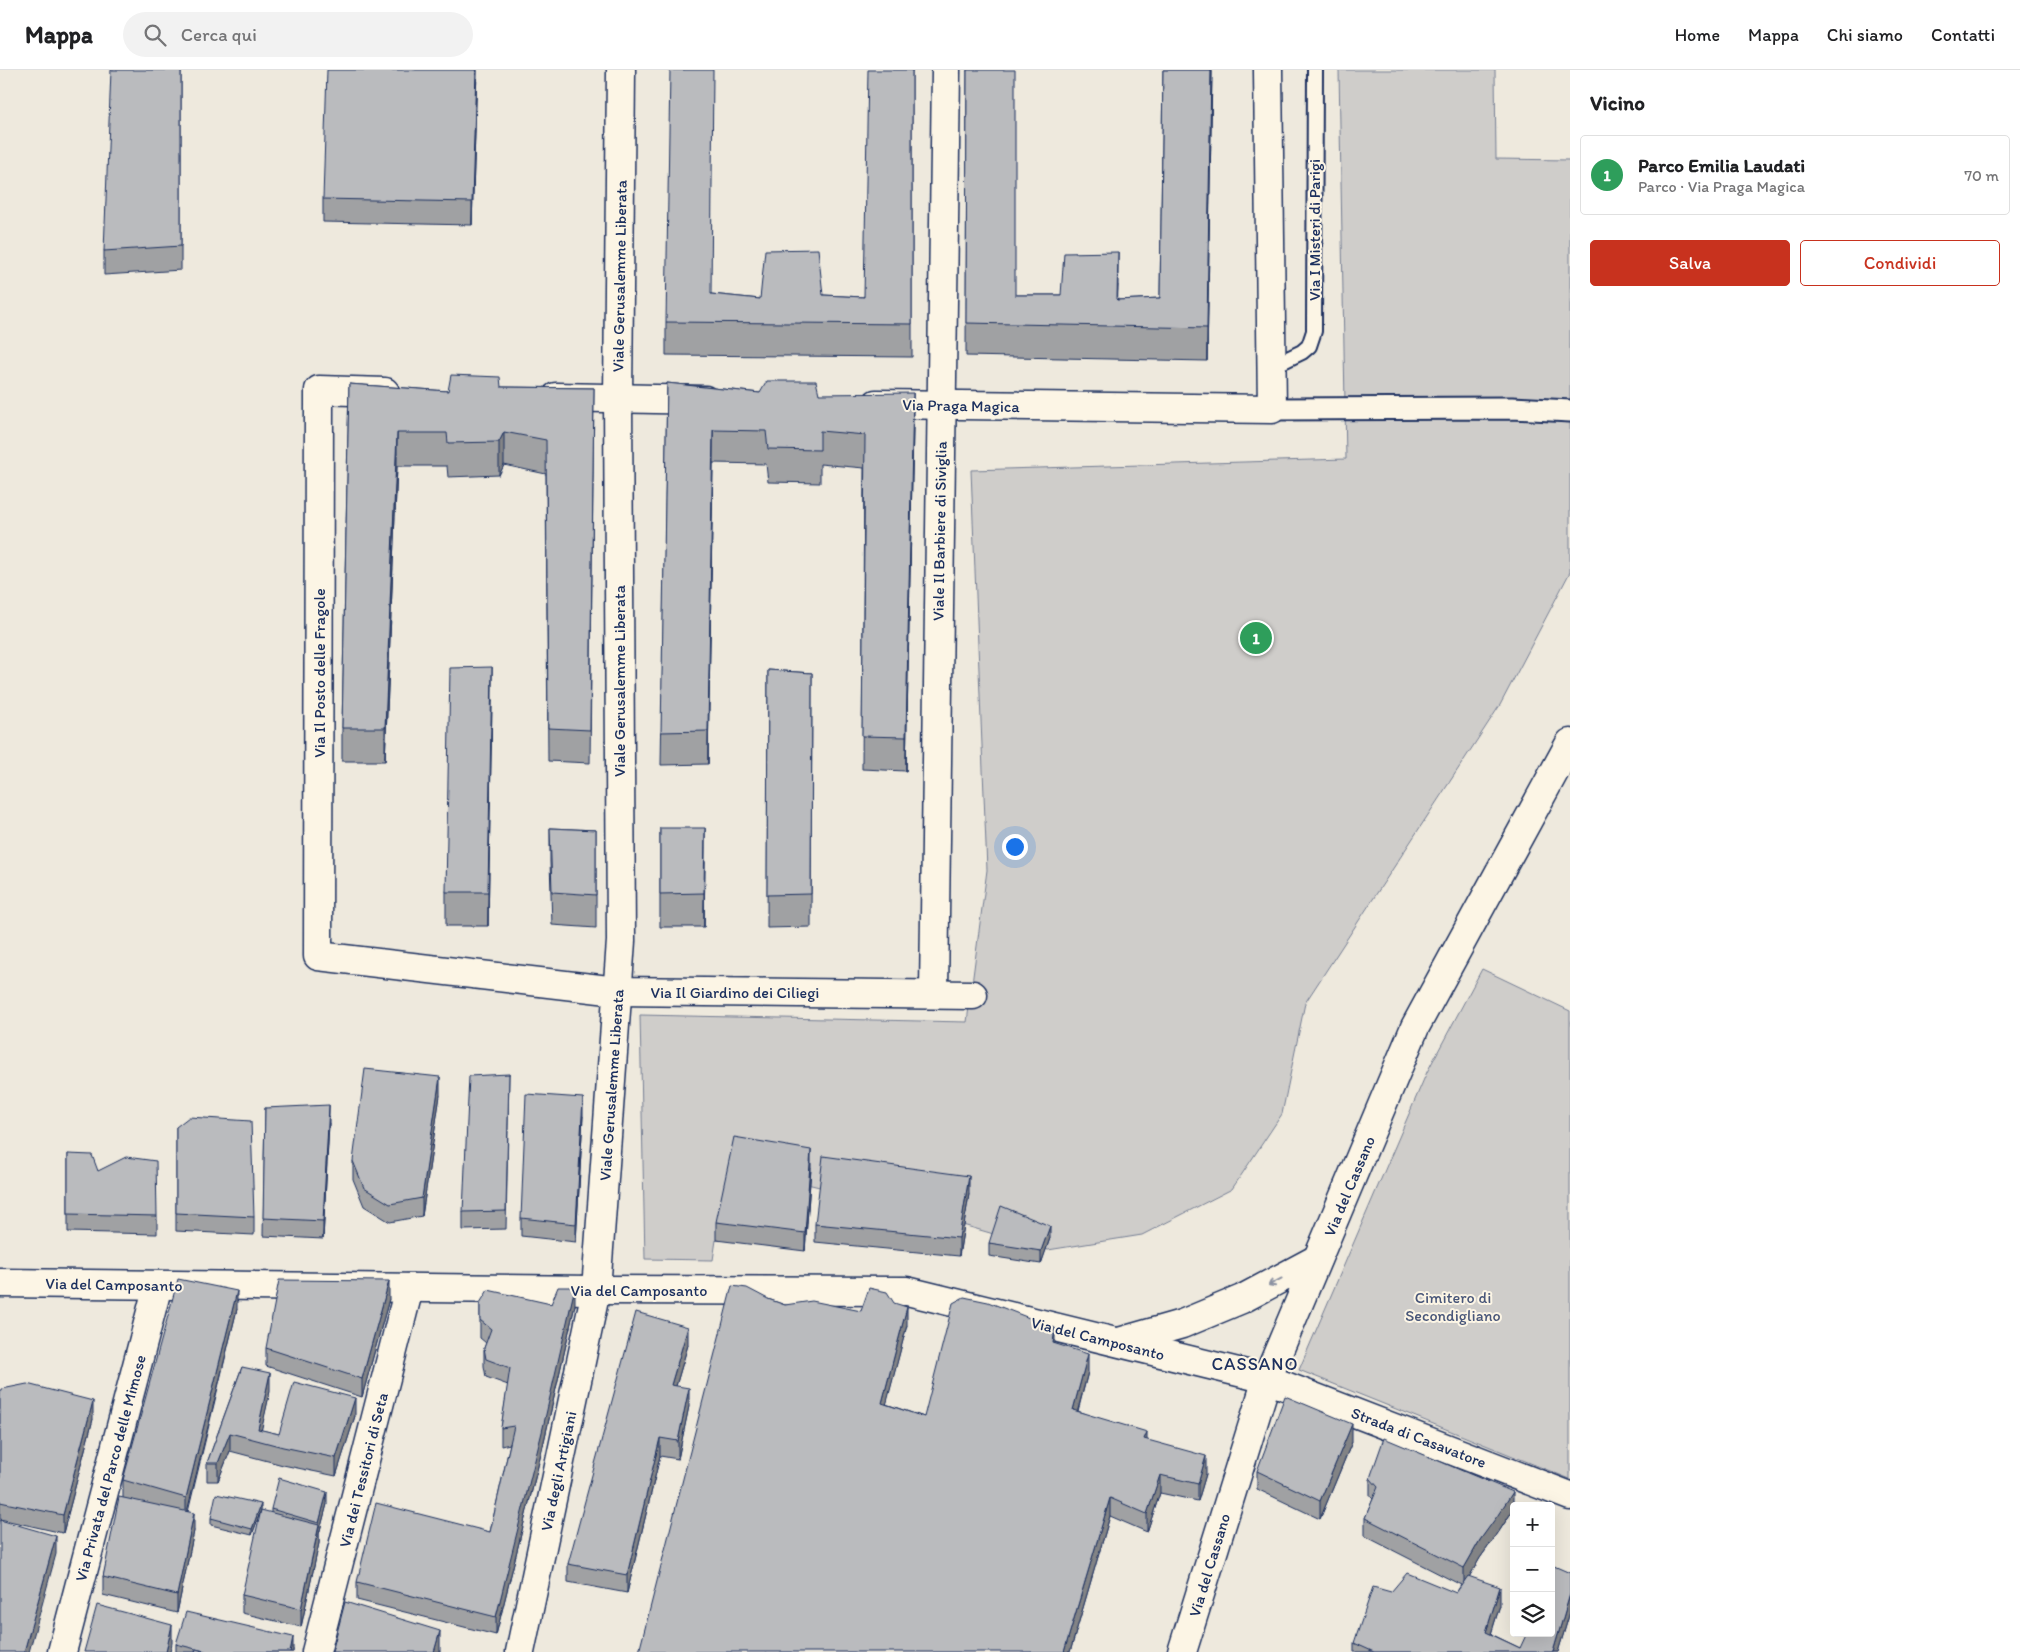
<!DOCTYPE html>
<html lang="it">
<head>
<meta charset="utf-8">
<style>
	:root { --surface:#fff; --page:#f2f2f2; --text:#202124; --muted:#757577; --line:#e0e0e0; --accent:#c8321e }
	body { margin:0; font-family:Itim,sans-serif; background:var(--page); color:var(--text) }
	.controls { position:absolute; right:15px; bottom:15px; display:grid; overflow:hidden; border-radius:5px; box-shadow:0 5px 20px #0002 }
	.controls button { width:45px; height:45px; display:grid; place-items:center; padding:0; border:0; border-bottom:1px solid var(--line); background:var(--surface); color:var(--text); font:25px sans-serif }
	.you { position:absolute; left:1014px; top:776px; width:18px; height:18px; margin:-12px; border:4px solid #fff; border-radius:50%; background:#1a73e8; box-shadow:0 0 0 8px #1a73e833 }
	.badge { display:grid; place-items:center; width:32px; height:32px; border-radius:50%; background:var(--accent); color:#fff; font-size:16px; font-weight:700 }
	.pin { position:absolute; translate:-50% -50%; border:2px solid #fff; box-shadow:0 1px 5px #0006 }
	.list { margin:0; padding:0; list-style:none }
	h2 { display:flex; justify-content:space-between; align-items:center; height:65px; margin:0; padding:0 20px; font-size:21px }
	h2 small { font-size:16px; font-weight:400; color:var(--muted) }
	.list li { display:grid; grid-template-columns:32px 1fr auto; gap:15px; align-items:center; box-sizing:border-box; height:80px; margin:0 10px 10px; padding:0 10px; border:1px solid var(--line); border-radius:5px }
	.list b { display:block; font-size:19px; white-space:nowrap }
	.list p { margin:0; font-size:16px; white-space:nowrap; color:var(--muted) }
	.list em { font-size:16px; font-style:normal; color:var(--muted) }
	.actions { display:flex; gap:10px; padding:15px 20px }
	.actions a { flex:1; padding:11px 0; border:1px solid var(--accent); border-radius:5px; text-align:center; font-size:18px; color:var(--accent) }
	.actions .main { background:var(--accent); color:#fff }
	.icon { flex:none; width:28px; height:28px; fill:none; stroke:currentColor; stroke-width:2; stroke-linecap:round; stroke-linejoin:round }
	.map { position:relative; flex:none; width:1570px; height:1582px; overflow:hidden }
	header { display:flex; align-items:center; gap:30px; box-sizing:border-box; height:70px; padding:0 25px; background:var(--surface); border-bottom:1px solid var(--line) }
	header strong { font-size:24px }
	nav { display:flex; gap:28px; margin-inline-start:auto; font-size:18px }
	.search { width:350px; height:45px; background:var(--page); display:flex; align-items:center; gap:12px; box-sizing:border-box; padding:0 18px; border-radius:28px; color:var(--muted); font-size:19px }
	main { display:flex }
	aside { flex:1; background:var(--surface) }
	.map>svg:first-child { display:block }
	.green { fill:#cfcdca; stroke:#757e94 }
	.lines { fill:none; stroke-linecap:round; stroke-linejoin:round }
	.service-casing { stroke:#1b2f5e; stroke-width:18 }
	.pedestrian-casing { stroke:#1b2f5e; stroke-width:25 }
	.minor-casing { stroke:#1b2f5e; stroke-width:31 }
	.secondary-casing { stroke:#1b2f5e; stroke-width:31 }
	.service { stroke:#fcf5e5; stroke-width:14 }
	.pedestrian { stroke:#fcf5e5; stroke-width:21 }
	.minor { stroke:#fcf5e5; stroke-width:28 }
	.secondary { stroke:#fcf5e5; stroke-width:28 }
	.wall { fill:#a0a1a3; stroke:#1b2f5e }
	.shaded-wall { fill:#828385; stroke:#1b2f5e }
	.building { fill:#babbbe; stroke:#1b2f5e }
	.oneway { stroke:#8c92a2 }
	.labels { text-anchor:middle; stroke-width:4; stroke-linejoin:round; paint-order:stroke }
	.street-label { font-size:16px; fill:#1b2f5e; stroke:#fcf5e5 }
	.park-label { font-size:16px; fill:#485679; stroke:#fcf5e5 }
	.neighbourhood-label { font-size:18px; letter-spacing:1px; fill:#1b2f5e; stroke:#fcf5e5 }
</style>
</head>
<body>
<header>
<strong>Mappa</strong>
<div class="search"><svg class="icon" aria-label="search" viewBox="0 0 24 24"><circle cx="10" cy="10" r="6"/><path d="M15 15l6 6"/></svg>Cerca qui</div>
<nav><a>Home</a><a>Mappa</a><a>Chi siamo</a><a>Contatti</a></nav>
</header>
<main>
<div class="map">
<svg width="1570" height="1582" viewBox="0 0 1570 1582">
	<rect width="100%" height="100%" fill="#eee9dd"/>
	<filter id="ink" filterUnits="userSpaceOnUse"><feTurbulence type="fractalNoise" baseFrequency=".02" numOctaves="2"/><feDisplacementMap in="SourceGraphic" scale="10" xChannelSelector="R" yChannelSelector="G"/><feConvolveMatrix kernelMatrix="1 2 1 2 8 2 1 2 1" color-interpolation-filters="sRGB"/></filter>
	<g filter="url(#ink)">
		<g class="green">
			<path d="M 1339,0 L 1495,0 L 1496,89 L 1570,90 L 1570,502 L 1500,635 L 1305,933 L 1282,1044 L 1232,1119 L 1142,1165 L 1048,1180 L 905,1138 L 795,1111 L 716,1170 L 713,1190 L 645,1189 L 640,945 L 967,952 L 987,800 L 971,400 L 1346,389 Z"/>
			<path d="M 1482,899 L 1570,941 L 1570,1409 L 1299,1300 L 1427,1002 Z"/>
		</g>
		<g class="lines">
			<defs>
				<path id="service" d="M 1271,297 L 1302,282 L 1309,276 L 1314,261 L 1315,0"/>
				<path id="pedestrian" d="M 1272,339 L 1512,338 L 1570,341"/>
				<g id="minor">
					<path d="M 385,322 L 319,320 L 318,886 L 617,921 L 973,925"/>
					<path d="M 556,327 L 705,330"/>
					<path d="M 876,334 L 1272,339 L 1268,0"/>
					<path d="M 934,923 L 946,0"/>
					<path d="M 0,1213 L 596,1220 L 907,1221 L 1267,1309"/>
					<path d="M 1119,1272 L 1182,1254 L 1242,1229 L 1317,1189"/>
					<path d="M 62,1582 L 158,1215"/>
					<path d="M 316,1582 L 409,1218"/>
					<path d="M 520,1582 L 596,1220 L 621,871 L 618,328 L 621,0"/>
				</g>
				<g id="secondary">
					<path d="M 1267,1309 L 1570,1426"/>
					<path d="M 1182,1582 L 1267,1309 L 1415,957 L 1570,673"/>
				</g>
			</defs>
			<use href="#service" class="service-casing"/>
			<use href="#pedestrian" class="pedestrian-casing"/>
			<use href="#minor" class="minor-casing"/>
			<use href="#secondary" class="secondary-casing"/>
			<use href="#service" class="service"/>
			<use href="#pedestrian" class="pedestrian"/>
			<use href="#minor" class="minor"/>
			<use href="#secondary" class="secondary"/>
		</g>
		<g class="wall">
			<path d="M 181,0 L 181,200 L 104,205 L 104,181 Z"/>
			<path d="M 477,0 L 472,155 L 323,152 L 323,129 Z"/>
			<path d="M 912,0 L 912,287 L 666,285 L 666,252 L 711,224 L 760,229 L 823,225 L 864,227 Z"/>
			<path d="M 967,0 L 1015,225 L 1061,225 L 1118,215 L 1117,230 L 1160,228 L 1163,0 L 1212,0 L 1207,291 L 966,286 Z"/>
			<path d="M 667,313 L 760,323 L 819,324 L 913,356 L 906,701 L 862,699 L 864,398 L 820,394 L 820,413 L 768,412 L 766,394 L 713,393 L 708,694 L 661,695 Z"/>
			<path d="M 349,314 L 448,321 L 501,317 L 594,318 L 590,693 L 548,691 L 546,404 L 504,395 L 499,405 L 448,407 L 447,396 L 397,396 L 385,691 L 342,691 L 342,658 Z"/>
			<path d="M 768,600 L 812,603 L 811,857 L 767,858 Z"/>
			<path d="M 492,630 L 488,856 L 446,856 L 446,822 Z"/>
			<path d="M 550,758 L 596,760 L 596,858 L 552,855 L 550,792 Z"/>
			<path d="M 660,758 L 705,792 L 704,857 L 660,857 Z"/>
			<path d="M 509,1004 L 506,1159 L 463,1160 L 463,1142 Z"/>
			<path d="M 440,1025 L 422,1146 L 390,1152 L 364,1136 L 353,1109 L 353,1091 Z"/>
			<path d="M 265,1038 L 329,1053 L 323,1169 L 263,1166 Z"/>
			<path d="M 583,1046 L 576,1172 L 521,1166 L 521,1148 Z"/>
			<path d="M 176,1057 L 254,1147 L 254,1165 L 176,1161 Z"/>
			<path d="M 68,1084 L 98,1101 L 157,1146 L 157,1164 L 68,1162 Z"/>
			<path d="M 811,1098 L 805,1181 L 716,1170 L 716,1152 Z"/>
			<path d="M 969,1124 L 959,1186 L 815,1172 L 815,1154 Z"/>
			<path d="M 1050,1168 L 1041,1194 L 989,1186 L 989,1173 Z"/>
			<path d="M 389,1229 L 362,1327 L 266,1296 L 266,1278 Z"/>
			<path d="M 768,1229 L 785,1235 L 907,1255 L 886,1334 L 924,1347 L 1055,1274 L 1088,1302 L 1078,1341 L 1147,1370 L 1206,1404 L 1198,1431 L 1160,1423 L 1147,1462 L 1110,1446 L 1070,1582 Z"/>
			<path d="M 480,1233 L 551,1234 L 575,1235 L 542,1380 L 496,1565 L 357,1530 L 357,1512 L 490,1462 L 510,1374 L 501,1376 L 501,1358 L 508,1315 L 486,1307 L 484,1296 L 484,1278 L 486,1273 L 480,1268 Z"/>
			<path d="M 237,1239 L 188,1442 L 194,1461 L 177,1543 L 103,1525 L 103,1507 L 123,1428 L 123,1410 Z"/>
			<path d="M 688,1275 L 676,1316 L 689,1336 L 678,1389 L 660,1386 L 627,1523 L 568,1512 L 568,1494 Z"/>
			<path d="M 242,1297 L 270,1321 L 261,1360 L 279,1364 L 355,1346 L 336,1406 L 283,1395 L 230,1381 L 218,1411 L 207,1411 L 207,1393 Z"/>
			<path d="M 0,1324 L 93,1349 L 63,1463 L 0,1449 Z"/>
			<path d="M 1352,1372 L 1320,1449 L 1257,1419 L 1257,1401 Z"/>
			<path d="M 1370,1408 L 1513,1440 L 1498,1463 L 1480,1488 L 1469,1507 L 1500,1535 L 1491,1564 L 1520,1578 L 1570,1542 L 1558,1582 L 1354,1582 L 1354,1573 L 1456,1523 L 1461,1515 L 1365,1466 L 1365,1448 L 1373,1429 L 1370,1426 Z"/>
			<path d="M 327,1434 L 319,1464 L 319,1473 L 301,1557 L 242,1543 L 242,1525 L 271,1442 L 271,1439 Z"/>
			<path d="M 261,1440 L 252,1465 L 211,1455 L 211,1448 Z"/>
			<path d="M 176,1574 L 293,1579 L 293,1582 L 176,1582 Z"/>
		</g>
		<g class="shaded-wall">
			<path d="M 476,0 L 477,0 L 472,155 L 472,132 Z"/>
			<path d="M 1211,0 L 1212,0 L 1207,291 L 1207,258 Z"/>
			<path d="M 1118,182 L 1118,215 L 1117,256 L 1117,230 Z"/>
			<path d="M 913,323 L 913,356 L 906,701 L 906,667 Z"/>
			<path d="M 713,360 L 713,393 L 708,694 L 708,661 Z"/>
			<path d="M 504,362 L 504,395 L 499,405 L 499,372 Z"/>
			<path d="M 397,363 L 397,396 L 385,691 L 385,658 Z"/>
			<path d="M 492,597 L 492,630 L 488,856 L 488,822 Z"/>
			<path d="M 705,758 L 705,792 L 704,857 L 704,823 Z"/>
			<path d="M 440,1007 L 440,1025 L 422,1146 L 422,1128 Z"/>
			<path d="M 583,1028 L 583,1046 L 576,1172 L 576,1154 Z"/>
			<path d="M 329,1035 L 329,1053 L 323,1169 L 323,1151 Z"/>
			<path d="M 811,1080 L 811,1098 L 805,1181 L 805,1163 Z"/>
			<path d="M 969,1106 L 969,1124 L 959,1186 L 959,1168 Z"/>
			<path d="M 1050,1156 L 1050,1168 L 1041,1194 L 1041,1181 Z"/>
			<path d="M 389,1211 L 389,1229 L 362,1327 L 362,1309 Z"/>
			<path d="M 575,1217 L 575,1235 L 542,1380 L 496,1565 L 496,1547 Z"/>
			<path d="M 237,1221 L 237,1239 L 186,1446 L 186,1428 Z"/>
			<path d="M 907,1237 L 907,1255 L 882,1351 L 882,1333 Z"/>
			<path d="M 688,1257 L 688,1275 L 671,1333 L 671,1315 Z"/>
			<path d="M 1055,1258 L 1055,1276 L 1053,1273 Z"/>
			<path d="M 1088,1284 L 1088,1302 L 1073,1358 L 1073,1340 Z"/>
			<path d="M 270,1303 L 270,1321 L 259,1371 L 258,1359 Z"/>
			<path d="M 689,1318 L 689,1336 L 678,1389 L 678,1371 Z"/>
			<path d="M 355,1328 L 355,1346 L 336,1406 L 336,1388 Z"/>
			<path d="M 93,1331 L 93,1349 L 63,1463 L 63,1445 Z"/>
			<path d="M 1352,1354 L 1352,1372 L 1320,1449 L 1320,1431 Z"/>
			<path d="M 1147,1362 L 1147,1380 L 1144,1369 Z"/>
			<path d="M 230,1363 L 230,1381 L 218,1411 L 218,1393 Z"/>
			<path d="M 660,1368 L 660,1386 L 627,1523 L 627,1505 Z"/>
			<path d="M 1206,1386 L 1206,1404 L 1198,1431 L 1198,1414 Z"/>
			<path d="M 1160,1405 L 1160,1423 L 1147,1462 L 1147,1444 Z"/>
			<path d="M 327,1422 L 327,1434 L 319,1464 L 319,1473 L 301,1557 L 301,1539 L 319,1456 L 319,1453 Z"/>
			<path d="M 1513,1422 L 1513,1440 L 1498,1463 L 1480,1488 L 1464,1516 L 1464,1498 L 1480,1470 Z"/>
			<path d="M 1110,1428 L 1110,1446 L 1070,1582 L 1064,1582 Z"/>
			<path d="M 261,1434 L 261,1440 L 252,1465 L 252,1459 Z"/>
			<path d="M 194,1443 L 194,1461 L 177,1543 L 177,1525 Z"/>
			<path d="M 56,1466 L 56,1484 L 29,1582 L 24,1582 Z"/>
			<path d="M 1500,1517 L 1500,1535 L 1486,1580 L 1486,1562 Z"/>
			<path d="M 1570,1524 L 1570,1542 L 1558,1582 L 1553,1582 Z"/>
			<path d="M 172,1555 L 172,1573 L 170,1582 L 166,1582 Z"/>
			<path d="M 440,1561 L 440,1582 L 434,1582 Z"/>
			<path d="M 293,1567 L 293,1582 L 290,1582 Z"/>
		</g>
		<g class="building">
			<path d="M 111,0 L 181,0 L 181,176 L 104,181 Z"/>
			<path d="M 327,0 L 476,0 L 472,132 L 323,129 Z"/>
			<path d="M 670,0 L 713,0 L 711,224 L 760,229 L 765,180 L 818,179 L 823,225 L 864,227 L 868,0 L 912,0 L 912,254 L 666,252 Z"/>
			<path d="M 967,0 L 1015,0 L 1015,225 L 1061,225 L 1064,183 L 1118,182 L 1117,230 L 1160,228 L 1163,0 L 1211,0 L 1207,258 L 966,253 Z"/>
			<path d="M 451,305 L 500,307 L 501,317 L 594,318 L 590,660 L 548,658 L 546,370 L 504,362 L 499,372 L 448,373 L 447,363 L 397,363 L 385,658 L 342,658 L 349,314 L 448,321 Z"/>
			<path d="M 767,311 L 816,311 L 819,324 L 913,323 L 906,667 L 862,666 L 865,365 L 820,361 L 820,380 L 768,379 L 766,361 L 713,360 L 708,661 L 661,662 L 667,313 L 760,323 Z"/>
			<path d="M 492,597 L 488,822 L 446,822 L 450,598 Z"/>
			<path d="M 768,600 L 812,603 L 811,824 L 767,825 Z"/>
			<path d="M 550,758 L 596,760 L 596,825 L 552,822 Z"/>
			<path d="M 660,758 L 705,758 L 704,823 L 660,824 Z"/>
			<path d="M 365,999 L 440,1007 L 422,1128 L 390,1134 L 364,1118 L 353,1091 Z"/>
			<path d="M 509,1004 L 506,1141 L 463,1142 L 469,1006 Z"/>
			<path d="M 526,1024 L 583,1028 L 576,1154 L 521,1148 Z"/>
			<path d="M 329,1035 L 323,1151 L 263,1148 L 265,1038 Z"/>
			<path d="M 189,1047 L 251,1051 L 254,1147 L 176,1143 L 176,1057 Z"/>
			<path d="M 734,1067 L 811,1080 L 805,1163 L 716,1152 Z"/>
			<path d="M 68,1084 L 92,1085 L 98,1101 L 126,1087 L 156,1091 L 157,1146 L 68,1144 Z"/>
			<path d="M 823,1086 L 969,1106 L 959,1168 L 815,1154 Z"/>
			<path d="M 1001,1136 L 1050,1156 L 1041,1181 L 989,1173 Z"/>
			<path d="M 178,1209 L 237,1221 L 186,1428 L 123,1410 Z"/>
			<path d="M 279,1210 L 389,1211 L 362,1309 L 266,1278 Z"/>
			<path d="M 732,1216 L 747,1218 L 768,1229 L 785,1235 L 812,1231 L 861,1241 L 869,1218 L 887,1222 L 894,1233 L 907,1237 L 882,1333 L 924,1347 L 953,1233 L 964,1227 L 988,1232 L 1055,1258 L 1053,1273 L 1088,1284 L 1073,1340 L 1147,1362 L 1144,1369 L 1206,1386 L 1198,1414 L 1160,1405 L 1147,1444 L 1110,1428 L 1064,1582 L 639,1582 Z"/>
			<path d="M 558,1217 L 575,1217 L 542,1362 L 496,1547 L 357,1512 L 376,1433 L 490,1462 L 514,1356 L 501,1358 L 510,1298 L 486,1289 L 484,1278 L 491,1259 L 480,1250 L 480,1233 L 488,1220 L 551,1234 Z"/>
			<path d="M 636,1242 L 688,1257 L 671,1315 L 689,1318 L 678,1371 L 660,1368 L 627,1505 L 568,1494 Z"/>
			<path d="M 242,1297 L 270,1303 L 258,1359 L 279,1364 L 294,1312 L 355,1328 L 336,1388 L 283,1377 L 230,1363 L 218,1393 L 207,1393 Z"/>
			<path d="M 27,1314 L 93,1331 L 63,1445 L 0,1432 L 0,1324 L 2,1319 Z"/>
			<path d="M 1285,1326 L 1352,1354 L 1320,1431 L 1257,1401 Z"/>
			<path d="M 1384,1368 L 1513,1422 L 1498,1445 L 1480,1470 L 1464,1498 L 1365,1448 L 1378,1417 L 1370,1408 Z"/>
			<path d="M 279,1408 L 327,1422 L 319,1453 L 271,1439 Z"/>
			<path d="M 216,1424 L 261,1434 L 252,1459 L 211,1448 Z"/>
			<path d="M 119,1427 L 194,1443 L 177,1525 L 103,1507 Z"/>
			<path d="M 261,1440 L 319,1455 L 301,1539 L 242,1525 Z"/>
			<path d="M 0,1450 L 56,1466 L 24,1582 L 0,1582 Z"/>
			<path d="M 1554,1496 L 1570,1503 L 1570,1524 L 1553,1582 L 1374,1582 L 1354,1573 L 1373,1517 L 1391,1522 L 1407,1503 L 1456,1523 L 1468,1506 L 1500,1517 L 1486,1562 L 1520,1578 L 1527,1563 L 1551,1563 L 1551,1503 Z"/>
			<path d="M 345,1532 L 440,1561 L 434,1582 L 332,1582 Z"/>
			<path d="M 97,1535 L 172,1555 L 166,1582 L 84,1582 Z"/>
			<path d="M 186,1542 L 293,1567 L 290,1582 L 208,1582 L 176,1574 Z"/>
			<path d="M 196,1579 L 208,1582 L 195,1582 Z"/>
		</g>
		<defs><path id="oneway-shaft" d="M-6 0H5M1.5-3L5.5 0L1.5 3" fill="none" stroke-width="1.6" stroke-linecap="round" stroke-linejoin="round" transform="scale(1.25)"/></defs>
		<use class="oneway" href="#oneway-shaft" transform="translate(1275 1212) rotate(152)"/>
	</g>
	<g class="labels">
		<g class="street-label">
			<text transform="translate(1314 160) rotate(-90)" y="6">Via I Misteri di Parigi</text>
			<text transform="translate(619 206) rotate(-89)" y="6">Viale Gerusalemme Liberata</text>
			<text transform="translate(961 335) rotate(1)" y="6">Via Praga Magica</text>
			<text transform="translate(939 461) rotate(-89)" y="6">Viale Il Barbiere di Siviglia</text>
			<text transform="translate(319 603) rotate(-90)" y="6">Via Il Posto delle Fragole</text>
			<text transform="translate(619 611) rotate(-90)" y="6">Viale Gerusalemme Liberata</text>
			<text x="735" y="928">Via Il Giardino dei Ciliegi</text>
			<text transform="translate(611 1015) rotate(-86)" y="6">Viale Gerusalemme Liberata</text>
			<text transform="translate(1349 1116) rotate(-67)" y="6">Via del Cassano</text>
			<text transform="translate(114 1214) rotate(1)" y="6">Via del Camposanto</text>
			<text x="639" y="1226">Via del Camposanto</text>
			<text transform="translate(1098 1268) rotate(14)" y="6">Via del Camposanto</text>
			<text transform="translate(1419 1367) rotate(21)" y="6">Strada di Casavatore</text>
			<text transform="translate(110 1398) rotate(-75)" y="6">Via Privata del Parco delle Mimose</text>
			<text transform="translate(363 1400) rotate(-76)" y="6">Via dei Tessitori di Seta</text>
			<text transform="translate(558 1401) rotate(-78)" y="6">Via degli Artigiani</text>
			<text transform="translate(1209 1495) rotate(-73)" y="6">Via del Cassano</text>
		</g>
		<g class="park-label">
			<text x="1453" y="1233">Cimitero di<tspan x="1453" dy="18">Secondigliano</tspan></text>
		</g>
		<g class="neighbourhood-label">
			<text x="1255" y="1300">CASSANO</text>
		</g>
	</g>
</svg>
<div class="controls">
<button>+</button>
<button>−</button>
<button><svg class="icon" aria-label="layers" viewBox="0 0 24 24"><path d="M12 4l9 5-9 5-9-5zM3 14l9 5 9-5"/></svg></button>
</div>
<div class="you"></div>
<div class="pin badge" style="left:1256px;top:568px;background:#2e9e5b">1</div>
</div>
<aside>
<h2>Vicino<small></small></h2>
<ul class="list">
<li><span class="badge" style="background:#2e9e5b">1</span><div><b>Parco Emilia Laudati</b><p>Parco · Via Praga Magica</p></div><em>70 m</em></li>
</ul>
<div class="actions"><a class="main">Salva</a><a>Condividi</a></div>
</aside>
</main>
</body>
</html>
